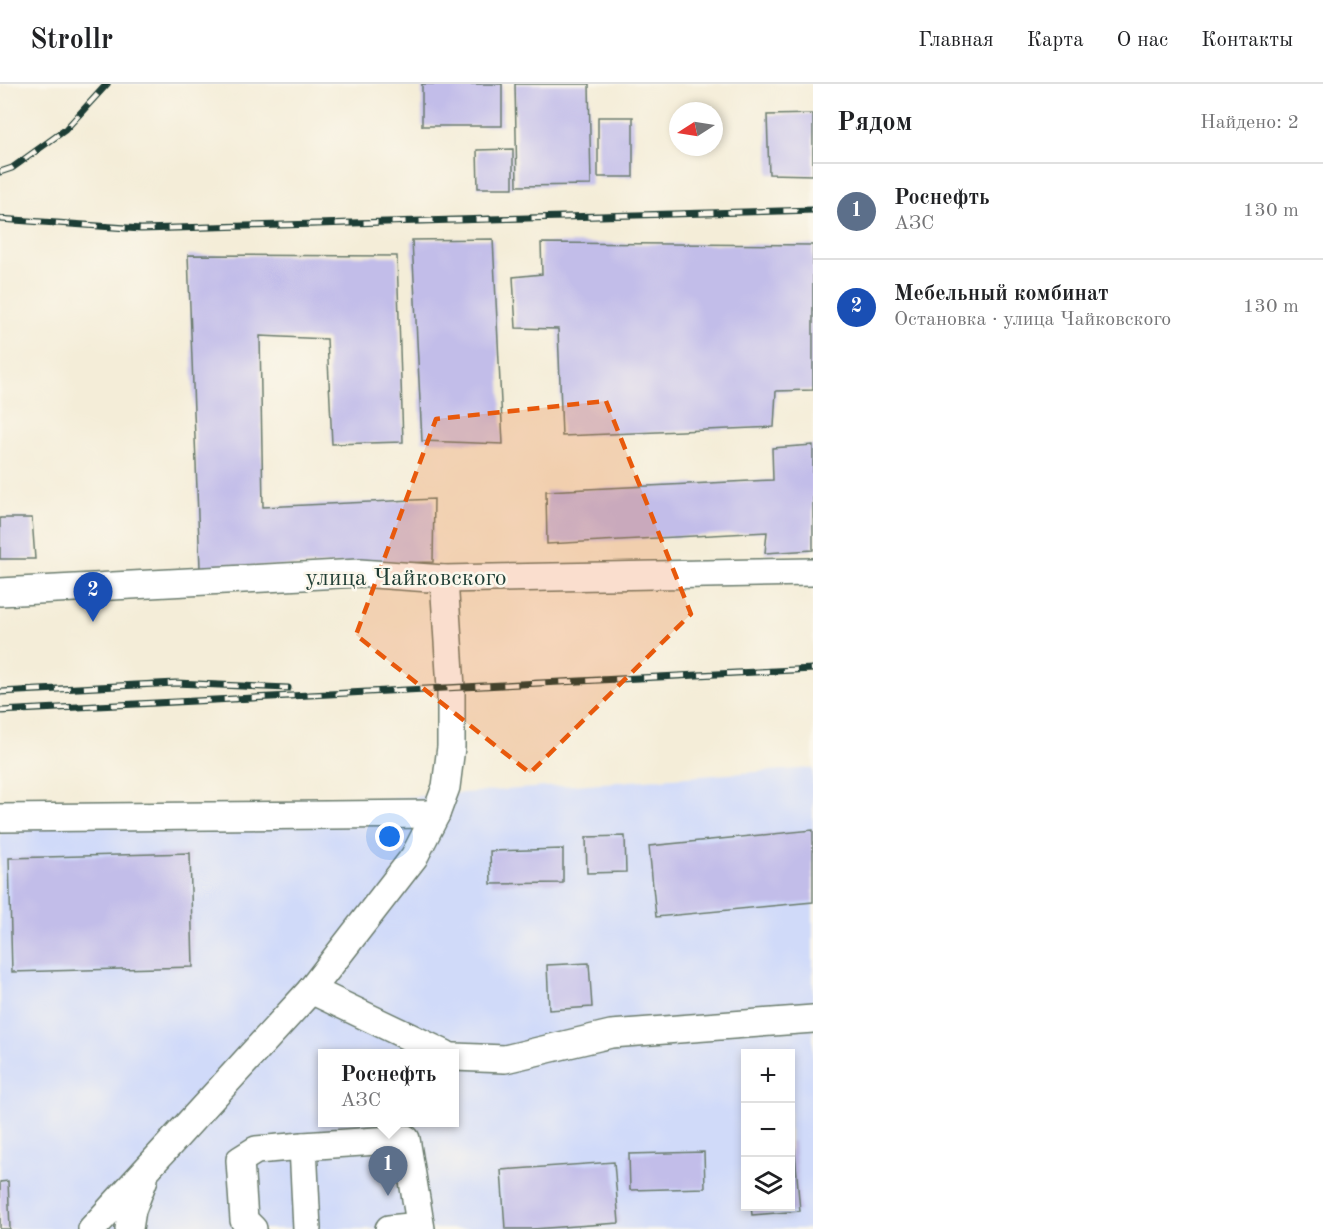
<!DOCTYPE html>
<html lang="ru">
<head>
<meta charset="utf-8">
<style>
	:root { --surface:#fff; --page:#f2f2f2; --text:#202124; --muted:#757577; --line:#e0e0e0; --accent:#b45309 }
	body { margin:0; font-family:"Old Standard TT",serif; background:var(--page); color:var(--text) }
	.controls { position:absolute; right:18px; bottom:18px; display:grid; overflow:hidden; border-radius:0px; box-shadow:0 3px 9px #0003 }
	.controls button { width:54px; height:54px; display:grid; place-items:center; padding:0; border:0; border-bottom:2px solid var(--line); background:var(--surface); color:var(--text); font:30px sans-serif }
	.compass { position:absolute; left:669px; top:18px; width:54px; height:54px; border-radius:50%; background:var(--surface); box-shadow:0 3px 9px #0003; rotate:258deg }
	.you { position:absolute; left:390px; top:753px; width:21px; height:21px; margin:-15px; border:4px solid #fff; border-radius:50%; background:#1a73e8; box-shadow:0 0 0 9px #1a73e833 }
	.badge { display:grid; place-items:center; width:39px; height:39px; border-radius:50%; background:var(--accent); color:#fff; font-size:20px; font-weight:700 }
	.pin { position:absolute; translate:-50% -50px; filter:drop-shadow(0 2px 3px #0008) }
	.pin::after { content:''; position:absolute; top:32px; width:21px; height:18px; background:inherit; clip-path:polygon(0 0,100% 0,50% 100%) }
	.popup { position:absolute; left:318px; top:965px; width:141px; height:78px; box-sizing:border-box; display:grid; place-content:center; border-radius:0px; background:var(--surface); filter:drop-shadow(0 2px 4px #0005); font-size:20px; white-space:nowrap; color:var(--muted) }
	.popup b { font-size:22px; color:var(--text) }
	.popup::after { content:''; position:absolute; left:50%; top:100%; margin-left:-12px; border:12px solid transparent; border-top-color:var(--surface) }
	.list { margin:0; padding:0; list-style:none }
	h2 { display:flex; justify-content:space-between; align-items:center; height:78px; margin:0; padding:0 24px; font-size:26px }
	h2 small { font-size:20px; font-weight:400; color:var(--muted) }
	.list li { display:grid; grid-template-columns:39px 1fr auto; gap:18px; align-items:center; box-sizing:border-box; height:96px; padding:0 24px; border-top:2px solid var(--line) }
	.list b { display:block; font-size:22px; white-space:nowrap }
	.list p { margin:0; font-size:20px; white-space:nowrap; color:var(--muted) }
	.list em { font-size:20px; font-style:normal; color:var(--muted) }
	.icon { flex:none; width:33px; height:33px; fill:none; stroke:currentColor; stroke-width:2; stroke-linecap:round; stroke-linejoin:round }
	.map { position:relative; flex:none; width:813px; height:1145px; overflow:hidden }
	header { display:flex; align-items:center; gap:36px; box-sizing:border-box; height:84px; padding:0 30px; background:var(--surface); border-bottom:2px solid var(--line) }
	header strong { font-size:28px }
	nav { display:flex; gap:33px; margin-inline-start:auto; font-size:21px }
	main { display:flex }
	aside { flex:1; background:var(--surface) }
	.map>svg:first-child { display:block }
	.built { fill:#d0daf9; fill-rule:evenodd }
	.building { fill:#c2bde9 }
	.lines { fill:none; stroke-linecap:round; stroke-linejoin:round }
	.minor-casing { stroke:#6a7b6d; stroke-width:30 }
	.minor { stroke:#fff; stroke-width:27 }
	.rail-casing { stroke:#1f3d34; stroke-width:7 }
	.rail { stroke:#fbf7ec; stroke-width:4.5; stroke-dasharray:14; stroke-linecap:butt }
	.marked { fill:#e8590c; fill-opacity:0.2; stroke:#e8590c; stroke-width:4.5; stroke-dasharray:12 8; stroke-linejoin:round }
	.labels { text-anchor:middle; stroke-width:5; stroke-linejoin:round; paint-order:stroke }
	.street-label { font-size:24px; fill:#1f3d34; stroke:#fbf7ec }
</style>
</head>
<body>
<header>
<strong>Strollr</strong>
<nav><a>Главная</a><a>Карта</a><a>О нас</a><a>Контакты</a></nav>
</header>
<main>
<div class="map">
<svg width="813" height="1145" viewBox="0 0 813 1145">
	<rect width="100%" height="100%" fill="#fbf7ec"/>
	<filter id="ink" filterUnits="userSpaceOnUse"><feTurbulence type="fractalNoise" baseFrequency=".0167" numOctaves="2"/><feDisplacementMap in="SourceGraphic" scale="12" xChannelSelector="R" yChannelSelector="G"/><feConvolveMatrix kernelMatrix="1 2 1 2 8 2 1 2 1" color-interpolation-filters="sRGB"/></filter>
	<filter id="wash" filterUnits="userSpaceOnUse"><feTurbulence type="fractalNoise" baseFrequency=".008" numOctaves="4" result="noise"/><feDisplacementMap in="SourceGraphic" scale="24" xChannelSelector="R" yChannelSelector="G"/><feGaussianBlur stdDeviation="1.35" result="paint"/><feColorMatrix in="noise" values="0 0 0 0 0 0 0 0 0 0 0 0 0 0 0 0 0 1.4 0 .05"/><feComposite in="paint" operator="in"/></filter>
	<g filter="url(#wash)">
		<rect width="100%" height="100%" fill="#f4edd8"/>
		<path class="built" d="M 813,684 L 813,1145 L 0,1145 L 0,742 ZM 322,970 L 454,970 L 454,1038 L 322,1038 ZM 746,970 L 790,970 L 790,1122 L 746,1122 Z"/>
		<g id="blocks">
			<g class="building">
				<rect x="422" y="0" width="80" height="42"/>
				<path d="M 515,0 L 589,0 L 591,101 L 517,102 Z"/>
				<path d="M 813,30 L 813,91 L 769,90 L 767,31 Z"/>
				<rect x="598" y="33" width="35" height="60"/>
				<path d="M 513,65 L 513,104 L 478,104 L 477,66 Z"/>
				<path d="M 493,155 L 503,360 L 422,357 L 412,156 Z"/>
				<path d="M 541,159 L 813,161 L 813,306 L 776,307 L 774,343 L 562,352 L 558,245 L 516,244 L 513,193 L 542,190 Z"/>
				<path d="M 188,171 L 397,172 L 403,358 L 332,360 L 327,255 L 260,252 L 263,423 L 434,415 L 433,478 L 200,484 Z"/>
				<path d="M 813,361 L 813,466 L 765,469 L 767,448 L 547,460 L 546,407 L 773,396 L 772,364 Z"/>
				<path d="M 0,434 L 32,434 L 35,475 L 0,475 Z"/>
				<path d="M 813,746 L 813,818 L 656,833 L 649,762 Z"/>
				<path d="M 625,752 L 626,788 L 587,789 L 586,753 Z"/>
				<path d="M 563,765 L 563,799 L 491,800 L 490,767 Z"/>
				<path d="M 190,769 L 193,883 L 12,888 L 9,774 Z"/>
				<path d="M 589,879 L 592,923 L 549,926 L 547,881 Z"/>
				<path d="M 794,1057 L 800,1127 L 752,1131 L 751,1122 L 790,1122 L 790,1058 Z"/>
				<path d="M 704,1068 L 705,1104 L 630,1106 L 629,1070 Z"/>
				<path d="M 614,1078 L 619,1139 L 532,1145 L 505,1145 L 501,1086 Z"/>
				<path d="M 8,1097 L 10,1145 L 0,1145 L 0,1098 Z"/>
			</g>
		</g>
	</g>
	<g filter="url(#ink)">
		<use href="#blocks" fill-opacity="0" stroke="#6a7b6d" stroke-width="1.5"/>
		<g class="lines">
			<defs>
				<g id="minor">
					<path d="M 0,508 L 359,489 L 444,495 L 813,488"/>
					<path d="M 0,734 L 436,730"/>
					<path d="M 311,906 L 445,970"/>
					<path d="M 454,973 L 505,975 L 611,950 L 813,935"/>
					<path d="M 92,1145 L 311,906 L 414,773 L 436,730 L 446,703 L 451,663 L 451,604 L 444,495"/>
					<path d="M 129,1145 L 132,1126 L 144,1095"/>
					<path d="M 253,1145 L 244,1136 L 240,1076 L 256,1066 L 303,1062"/>
					<path d="M 307,1145 L 303,1062 L 406,1055 L 421,1145"/>
					<path d="M 389,1145 L 420,1142"/>
				</g>
			</defs>
			<use href="#minor" class="minor-casing"/>
			<use href="#minor" class="minor"/>
			<defs>
				<g id="rail">
					<path d="M 0,88 L 12,84 L 65,46 L 107,0"/>
					<path d="M 0,135 L 141,145 L 813,126"/>
					<path d="M 0,608 L 176,599 L 288,604"/>
					<path d="M 0,627 L 813,585"/>
				</g>
			</defs>
			<use href="#rail" class="rail-casing"/>
			<use href="#rail" class="rail"/>
		</g>
	</g>
	<path class="marked" d="M 606,317 L 691,530 L 530,689 L 356,551 L 436,335 Z"/>
	<g class="labels">
		<g class="street-label">
			<text x="406" y="501">улица Чайковского</text>
		</g>
	</g>
</svg>
<div class="controls">
<button>+</button>
<button>−</button>
<button><svg class="icon" aria-label="layers" viewBox="0 0 24 24"><path d="M12 4l9 5-9 5-9-5zM3 14l9 5 9-5"/></svg></button>
</div>
<svg class="compass" viewBox="-18 -18 36 36"><path d="M0-13l5 13h-10z" fill="#e53935"/><path d="M0 13l5-13h-10z" fill="#757577"/></svg>
<div class="you"></div>
<div class="pin badge" style="left:388px;top:1112px;background:#5c6f8a">1</div>
<div class="popup"><b>Роснефть</b>АЗС</div>
<div class="pin badge" style="left:93px;top:538px;background:#1a4fb4">2</div>
</div>
<aside>
<h2>Рядом<small>Найдено: 2</small></h2>
<ul class="list">
<li><span class="badge" style="background:#5c6f8a">1</span><div><b>Роснефть</b><p>АЗС</p></div><em>130 m</em></li>
<li><span class="badge" style="background:#1a4fb4">2</span><div><b>Мебельный комбинат</b><p>Остановка · улица Чайковского</p></div><em>130 m</em></li>
</ul>
</aside>
</main>
</body>
</html>
